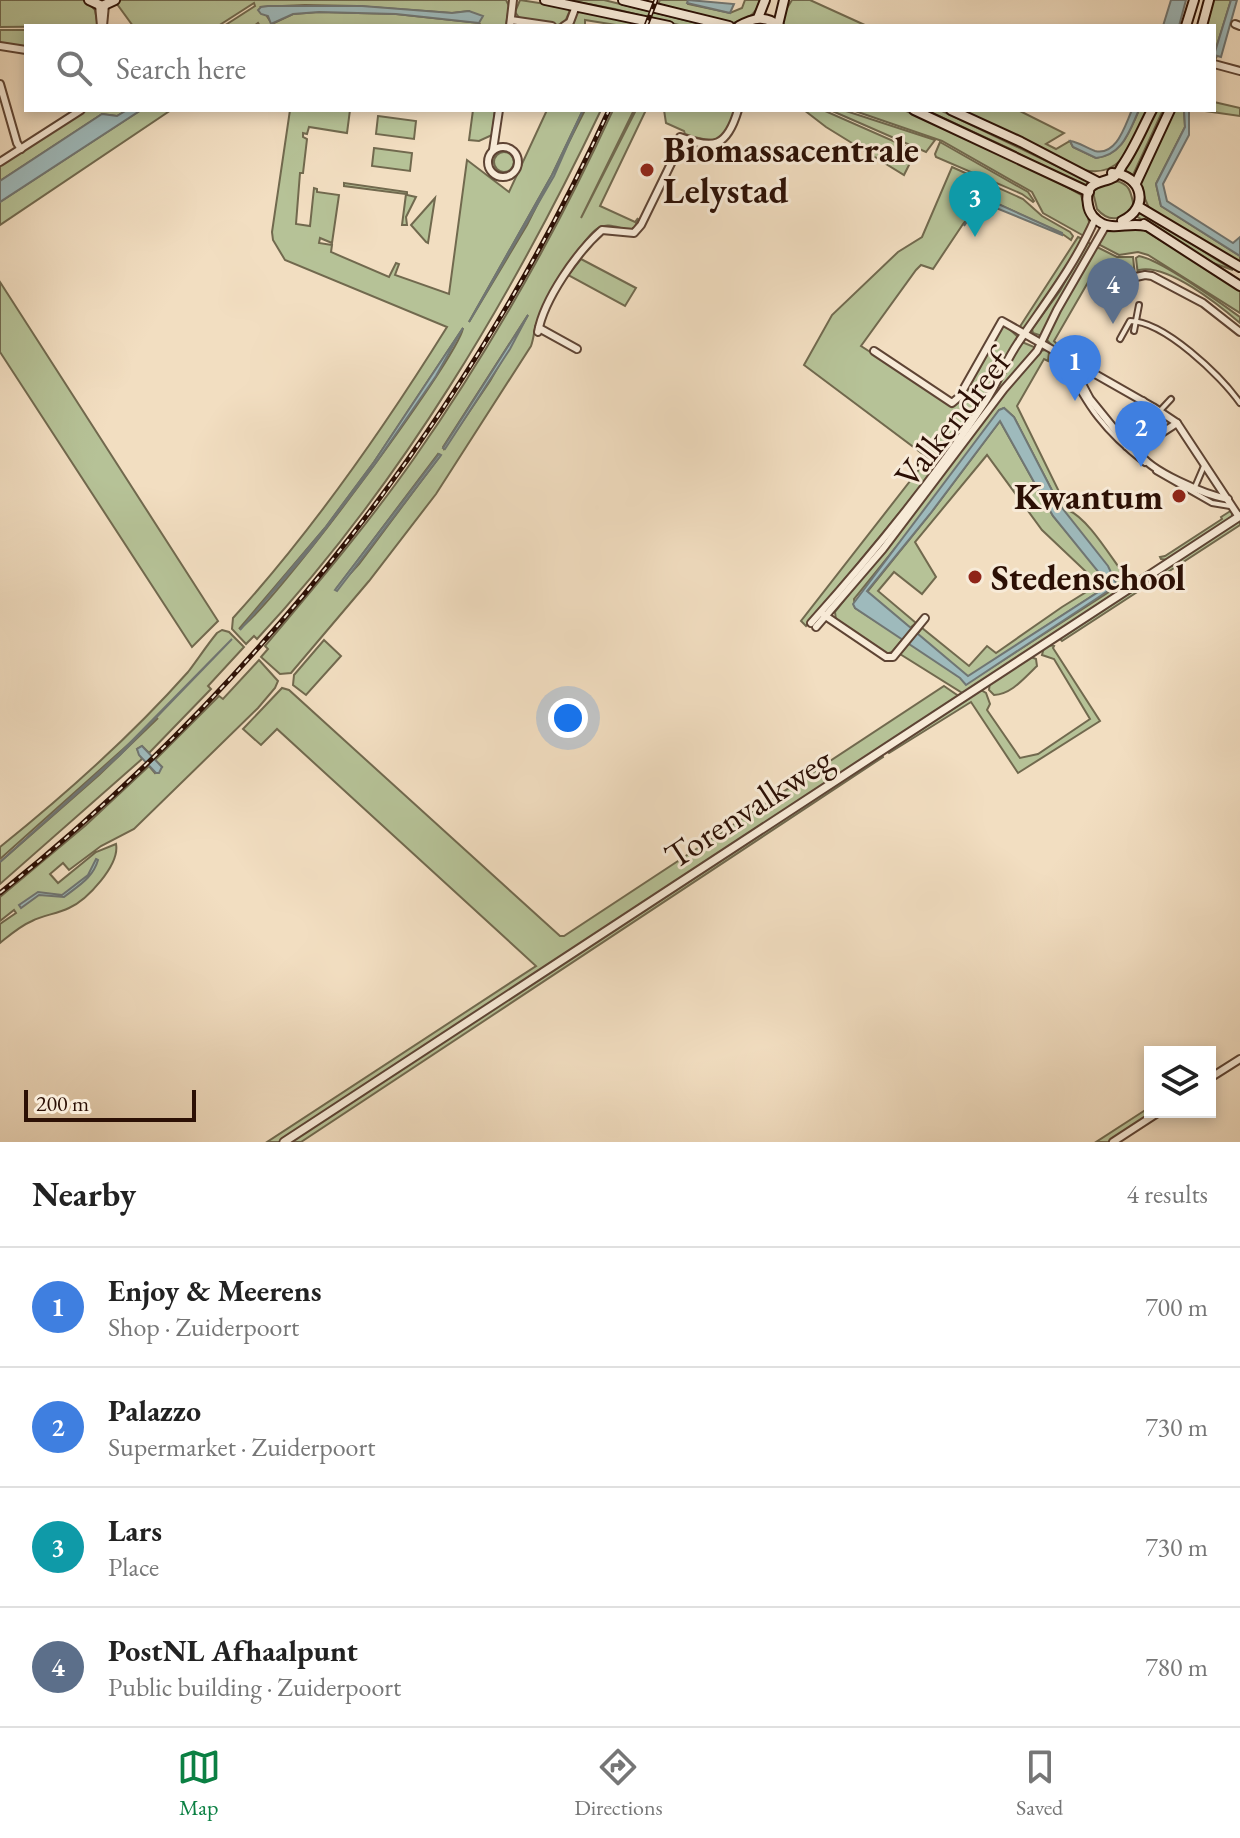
<!DOCTYPE html>
<html lang="en">
<head>
<meta charset="utf-8">
<style>
	:root { --surface:#fff; --page:#f2f2f2; --text:#222; --muted:#767676; --line:#e0e0e0; --accent:#0b8043 }
	body { margin:0; font-family:"EB Garamond",serif; background:var(--page); color:var(--text) }
	.controls { position:absolute; right:24px; bottom:24px; display:grid; overflow:hidden; border-radius:0px; box-shadow:0 4px 12px #0003 }
	.controls button { width:72px; height:72px; display:grid; place-items:center; padding:0; border:0; border-bottom:2px solid var(--line); background:var(--surface); color:var(--text); font:40px sans-serif }
	.scale { position:absolute; left:24px; bottom:20px; width:172px; box-sizing:border-box; padding-left:8px; border:4px solid #2c1005; border-top:0; font-size:22px; line-height:28px; white-space:nowrap; color:#2c1005; -webkit-text-stroke:6px #f7ead7; paint-order:stroke }
	.you { position:absolute; left:568px; top:718px; width:28px; height:28px; margin:-20px; border:6px solid #fff; border-radius:50%; background:#1a73e8; box-shadow:0 0 0 12px #1a73e833 }
	.badge { display:grid; place-items:center; width:52px; height:52px; border-radius:50%; background:var(--accent); color:#fff; font-size:26px; font-weight:700 }
	.pin { position:absolute; translate:-50% -66px; filter:drop-shadow(0 2px 4px #0008) }
	.pin::after { content:''; position:absolute; top:42px; width:28px; height:24px; background:inherit; clip-path:polygon(0 0,100% 0,50% 100%) }
	.list { margin:0; padding:0; list-style:none }
	h2 { display:flex; justify-content:space-between; align-items:center; height:104px; margin:0; padding:0 32px; font-size:34px }
	h2 small { font-size:26px; font-weight:400; color:var(--muted) }
	.list li { display:grid; grid-template-columns:52px 1fr auto; gap:24px; align-items:center; box-sizing:border-box; height:120px; padding:0 32px; border-top:2px solid var(--line) }
	.list b { display:block; font-size:30px; white-space:nowrap }
	.list p { margin:0; font-size:26px; white-space:nowrap; color:var(--muted) }
	.list em { font-size:26px; font-style:normal; color:var(--muted) }
	.icon { flex:none; width:44px; height:44px; fill:none; stroke:currentColor; stroke-width:2; stroke-linecap:round; stroke-linejoin:round }
	.map { position:relative; flex:none; width:1240px; height:1142px; overflow:hidden }
	.search { position:absolute; background:var(--surface); box-shadow:0 4px 12px #0003; left:24px; right:24px; top:24px; height:88px; display:flex; align-items:center; gap:20px; box-sizing:border-box; padding:0 28px; border-radius:0px; color:var(--muted); font-size:30px }
	.sheet { height:584px; background:var(--surface) }
	nav { display:flex; justify-content:space-around; align-items:center; box-sizing:border-box; height:112px; border-top:2px solid var(--line); background:var(--surface); font-size:22px; color:var(--muted) }
	nav a { display:grid; justify-items:center; gap:4px }
	nav .on { color:var(--accent) }
	.map>svg:first-child { display:block }
	.green { fill:#b6c297; stroke:#71694e; stroke-width:2; fill-rule:evenodd }
	.water { fill:#9ebabc; stroke:#707673; stroke-width:2; fill-rule:evenodd }
	.lines { fill:none; stroke-linecap:round; stroke-linejoin:round }
	.pedestrian-casing { stroke:#5e4434; stroke-width:8 }
	.minor-casing { stroke:#5e4434; stroke-width:10 }
	.tertiary-casing { stroke:#5e4434; stroke-width:11 }
	.secondary-casing { stroke:#2c1005; stroke-width:12 }
	.pedestrian { stroke:#f7ead7; stroke-width:4 }
	.minor { stroke:#f7ead7; stroke-width:6 }
	.tertiary { stroke:#f7ead7; stroke-width:7 }
	.secondary { stroke:#f7ead7; stroke-width:8 }
	.rail-casing { stroke:#2c1005; stroke-width:5 }
	.rail { stroke:#f7ead7; stroke-width:2; stroke-dasharray:6; stroke-linecap:butt }
	.poi-dot { fill:#8f2418; stroke:#f7ead7; stroke-width:3 }
	.labels { text-anchor:middle; stroke-width:6; stroke-linejoin:round; paint-order:stroke }
	.poi-label { font-size:36px; font-weight:bold; fill:#2c1005; stroke:#f7ead7; text-anchor:start }
	.street-label { font-size:36px; fill:#2c1005; stroke:#f7ead7 }
</style>
</head>
<body>
<div class="map">
<svg width="1240" height="1142" viewBox="0 0 1240 1142">
	<rect width="100%" height="100%" fill="#f2dec1"/>
	<filter id="stains"><feTurbulence type="fractalNoise" baseFrequency=".0025" numOctaves="4"/><feColorMatrix values="0 0 0 0 .2 0 0 0 0 .09 0 0 0 0 .02 0 0 0 .5 -.17"/></filter>
	<radialGradient id="worn" r=".72"><stop offset=".6" stop-color="#630" stop-opacity="0"/><stop offset="1" stop-color="#630" stop-opacity=".3"/></radialGradient>
	<g class="green">
		<path d="M 0,0 L 86,0 L 95,10 L 98,26 L 0,27 Z"/>
		<path d="M 120,0 L 506,0 L 509,6 L 506,26 L 260,26 L 258,23 L 254,26 L 224,26 L 255,6 L 254,3 L 218,26 L 133,26 L 117,4 ZM 305,5 L 357,6 L 452,13 L 469,11 L 479,23 L 396,14 L 319,12 L 293,14 L 272,24 L 261,7 Z"/>
		<path d="M 520,0 L 571,8 L 565,22 L 558,25 L 521,20 L 515,12 Z"/>
		<path d="M 567,0 L 604,0 L 709,26 L 683,26 L 615,9 Z"/>
		<path d="M 660,0 L 688,0 L 688,4 L 730,13 L 742,8 L 745,0 L 761,0 C 756,14 747,22 731,23 L 658,4 Z"/>
		<path d="M 792,0 L 810,0 L 867,26 L 783,26 L 781,18 Z"/>
		<path d="M 1213,0 L 1231,0 L 1214,55 L 1217,56 L 1215,60 L 1214,59 L 1214,26 L 1205,26 Z"/>
		<path d="M 583,10 L 654,26 L 622,26 L 585,20 L 585,26 L 570,26 L 577,13 Z"/>
		<path d="M 0,30 L 26,30 L 26,47 L 0,43 Z"/>
		<path d="M 1214,102 L 1240,108 L 1240,116 L 1205,111 L 1214,110 Z"/>
		<path d="M 86,110 L 127,110 L 117,116 L 102,114 L 0,181 L 0,166 Z"/>
		<path d="M 141,110 L 171,110 L 0,225 L 0,202 Z"/>
		<path d="M 290,110 L 350,110 L 347,133 L 309,127 L 307,134 L 303,133 L 303,137 L 307,139 L 303,173 L 300,173 L 296,224 L 310,226 L 314,188 L 317,189 L 317,192 L 339,195 L 332,243 L 320,238 L 319,243 L 332,245 L 331,252 L 389,277 L 396,263 L 399,264 L 395,275 L 449,294 L 467,160 L 509,192 L 547,110 L 583,110 L 552,175 L 469,322 L 527,225 L 585,110 L 601,110 C 510,300 401,484 257,639 L 254,636 L 246,644 L 232,629 L 233,618 C 314,529 384,428 447,327 L 285,260 L 273,240 L 272,232 ZM 463,328 C 458,359 269,612 239,629 L 325,528 L 374,462 Z"/>
		<path d="M 473,110 L 495,110 L 492,135 L 479,141 L 469,140 Z"/>
		<path d="M 613,110 L 634,110 L 581,218 L 636,110 L 646,110 L 600,206 L 635,222 L 638,218 L 634,230 C 622,231 610,221 598,228 C 583,237 543,304 537,322 C 534,329 534,338 531,346 L 436,494 L 369,581 L 291,673 L 280,674 L 261,657 L 268,649 L 265,646 C 317,584 369,523 415,457 C 492,347 557,231 613,110 ZM 528,315 L 490,381 L 444,449 L 443,447 ZM 438,454 L 440,456 L 359,564 L 336,589 Z"/>
		<path d="M 664,110 L 736,110 C 726,143 716,145 685,134 L 684,131 L 666,123 Z"/>
		<path d="M 804,110 L 823,110 L 916,151 L 904,175 L 826,127 Z"/>
		<path d="M 830,110 L 843,110 L 935,140 L 926,152 Z"/>
		<path d="M 852,110 L 904,110 L 1045,175 L 1081,195 L 1090,225 L 1084,236 L 1043,213 L 1032,192 L 942,141 Z"/>
		<path d="M 926,110 L 940,110 L 1092,183 L 1087,189 L 1010,149 Z"/>
		<path d="M 957,110 L 1018,110 L 1064,133 L 1046,144 L 1056,149 L 1070,141 L 1073,147 L 1096,158 C 1123,154 1129,132 1139,110 L 1148,110 C 1133,140 1124,179 1084,170 Z"/>
		<path d="M 1156,110 L 1163,110 L 1133,175 L 1124,170 Z"/>
		<path d="M 1172,110 L 1184,110 L 1185,127 L 1156,184 L 1161,206 L 1240,256 L 1240,265 L 1149,208 L 1139,185 Z"/>
		<path d="M 378,116 L 416,121 L 414,139 L 376,134 Z"/>
		<path d="M 940,142 L 1028,192 L 1034,201 L 1033,202 L 1022,194 L 936,157 L 935,154 Z"/>
		<path d="M 374,148 L 412,153 L 410,171 L 372,166 Z"/>
		<circle cx="504" cy="162" r="10"/>
		<path d="M 952,167 L 1023,199 L 1042,216 L 1070,232 L 1073,236 L 1071,240 L 1061,233 L 985,198 L 963,224 L 933,269 L 921,265 L 916,270 L 861,346 L 954,406 L 967,389 L 1002,327 L 1006,326 L 1018,337 L 988,394 L 929,477 L 806,626 L 801,621 L 928,458 L 804,365 L 832,315 L 898,252 L 922,237 Z"/>
		<path d="M 1116,181 C 1131,184 1131,194 1134,207 C 1122,219 1110,224 1097,209 L 1093,192 L 1098,186 Z"/>
		<path d="M 344,183 L 407,192 L 407,195 L 416,197 L 406,217 L 407,225 L 402,225 L 406,194 L 344,186 Z"/>
		<path d="M 435,198 L 428,243 L 426,242 L 411,225 Z"/>
		<path d="M 1140,211 L 1233,270 L 1213,263 L 1136,216 Z"/>
		<path d="M 1139,227 L 1240,289 L 1240,313 L 1148,255 L 1138,252 L 1119,255 L 1096,243 L 1107,230 Z"/>
		<path d="M 1078,237 L 1083,239 L 1061,280 L 1024,329 L 1019,328 Z"/>
		<path d="M 1087,241 L 1091,245 L 1042,336 L 1033,333 L 1032,329 L 1060,291 Z"/>
		<path d="M 1095,246 L 1117,257 L 1133,257 L 1135,276 L 1109,264 L 1098,265 L 1054,341 L 1057,344 L 1054,348 L 1047,340 L 1054,319 Z"/>
		<path d="M 1139,256 C 1162,260 1219,302 1240,317 L 1240,323 C 1219,305 1167,263 1139,270 L 1140,273 L 1138,275 L 1136,258 Z"/>
		<path d="M 581,259 L 636,288 L 625,306 L 568,275 Z"/>
		<path d="M 0,282 L 218,621 L 192,647 L 0,352 Z"/>
		<path d="M 1022,342 L 1034,347 L 1036,351 L 984,409 Z"/>
		<path d="M 1046,350 L 1049,352 L 1048,361 L 1044,359 L 1017,406 L 1068,510 C 1089,519 1111,558 1126,577 L 1131,580 L 1137,578 L 964,694 L 900,654 L 909,643 L 961,678 L 966,684 L 1115,588 L 1059,504 L 1014,417 L 1004,408 L 999,410 L 930,505 L 854,599 L 855,608 L 903,639 L 892,652 L 886,654 L 836,620 L 835,612 L 940,479 L 1004,391 L 1039,351 Z"/>
		<path d="M 1000,421 L 1053,516 L 1109,582 L 1109,585 L 968,677 L 917,634 L 922,628 L 969,666 L 987,646 L 996,653 L 1062,607 L 1099,584 L 1042,530 L 987,455 L 915,542 L 936,577 L 922,594 L 894,572 L 878,591 L 916,623 L 910,628 L 867,592 L 930,514 Z"/>
		<path d="M 1232,510 L 1232,516 L 1228,520 L 1167,560 L 1161,559 L 1160,557 L 1165,556 L 1222,519 L 1221,517 Z"/>
		<path d="M 1240,519 L 1240,525 L 1062,641 L 1060,639 L 1061,635 Z"/>
		<path d="M 222,630 L 229,632 L 244,647 L 208,686 L 211,689 L 149,753 L 142,746 L 137,749 L 142,759 L 0,884 L 0,862 L 99,775 L 158,718 L 0,859 L 0,847 C 66,794 132,735 188,672 C 198,659 207,645 217,633 Z"/>
		<path d="M 324,640 L 341,656 L 306,695 L 293,685 L 294,675 Z"/>
		<path d="M 1048,645 L 1054,646 L 1053,648 L 1100,721 L 1018,773 L 971,702 L 889,753 L 887,751 L 979,689 L 986,693 L 990,704 L 987,710 L 1020,758 L 1038,754 L 1090,719 L 1054,659 L 1042,655 L 1044,647 Z"/>
		<path d="M 1031,657 L 1036,659 L 1037,666 C 1024,678 1012,694 994,695 L 989,690 L 990,682 Z"/>
		<path d="M 259,660 L 278,681 L 275,688 L 258,708 L 134,829 L 101,846 L 69,870 L 63,863 L 50,874 L 58,883 L 96,852 L 116,844 C 120,865 87,900 69,908 C 57,914 43,915 32,921 C 20,926 10,935 0,943 L 0,924 L 16,913 L 14,910 L 0,921 L 0,897 L 86,825 L 149,766 L 155,773 L 162,767 L 155,760 L 219,696 L 223,699 Z"/>
		<path d="M 944,686 L 960,697 L 282,1142 L 267,1142 L 536,966 L 277,729 L 261,745 L 243,729 L 282,688 L 289,690 L 560,936 L 564,936 Z"/>
		<path d="M 882,754 L 883,757 L 301,1142 L 290,1142 Z"/>
		<path d="M 1150,1107 L 1150,1112 L 1154,1112 L 1108,1142 L 1096,1142 Z"/>
	</g>
	<g class="water">
		<path d="M 688,0 L 734,4 L 730,13 L 687,3 Z"/>
		<path d="M 1171,0 L 1186,0 L 1179,26 L 1163,26 Z"/>
		<path d="M 1231,0 L 1237,0 L 1221,57 L 1214,55 Z"/>
		<path d="M 268,6 L 362,6 L 452,13 L 469,11 L 483,16 L 479,23 L 396,14 L 319,12 L 293,14 L 271,24 L 268,16 L 261,14 L 258,10 L 261,7 Z"/>
		<path d="M 127,110 L 141,110 L 0,202 L 0,181 L 102,114 L 117,116 Z"/>
		<path d="M 583,110 L 554,176 L 469,322 L 552,175 Z"/>
		<path d="M 1132,110 L 1139,110 C 1129,131 1123,155 1096,158 L 1073,147 L 1070,141 C 1079,142 1086,148 1095,151 C 1117,156 1125,125 1132,110 Z"/>
		<path d="M 1184,110 L 1189,110 L 1189,135 L 1163,184 L 1167,201 L 1233,243 L 1240,237 L 1240,256 L 1161,206 L 1156,184 L 1185,127 Z"/>
		<path d="M 985,198 L 1062,233 L 1062,235 L 984,203 L 978,206 L 964,226 L 974,207 Z"/>
		<path d="M 528,315 L 510,349 L 445,449 L 443,448 Z"/>
		<path d="M 463,328 L 436,376 L 375,464 L 310,549 L 240,630 L 325,528 L 374,462 Z"/>
		<path d="M 1004,408 L 1014,417 L 1059,504 L 1108,566 L 1117,585 L 966,685 L 960,678 L 855,608 L 853,604 L 999,410 ZM 1000,421 L 1053,516 L 1109,585 L 968,676 L 867,591 L 930,514 Z"/>
		<path d="M 439,454 L 441,455 L 337,591 L 335,590 Z"/>
		<path d="M 232,639 L 120,755 L 0,862 L 119,754 Z"/>
		<path d="M 142,746 L 162,767 L 159,773 L 156,773 L 139,755 L 137,749 Z"/>
		<path d="M 96,859 L 98,860 C 93,878 78,886 64,897 L 39,895 L 21,908 L 19,905 L 38,892 L 62,895 L 88,875 Z"/>
	</g>
	<g class="lines">
		<defs>
			<g id="pedestrian">
				<path d="M 1134,331 L 1139,305"/>
				<path d="M 1120,339 L 1130,321 C 1164,321 1221,376 1240,403"/>
				<path d="M 1065,357 L 1064,360 C 1087,407 1104,431 1145,463"/>
				<path d="M 1126,447 L 1171,399"/>
				<path d="M 1156,471 L 1212,503 L 1230,506"/>
				<path d="M 1195,487 L 1204,466"/>
			</g>
			<g id="minor">
				<path d="M 99,5 L 101,26"/>
				<path d="M 511,20 L 552,26"/>
				<path d="M 1235,24 L 1240,26"/>
				<path d="M 103,26 L 105,5"/>
				<path d="M 510,26 L 513,0"/>
				<path d="M 564,26 L 570,22 L 576,6"/>
				<path d="M 0,46 L 26,50"/>
				<path d="M 1214,64 L 1240,71"/>
				<path d="M 0,84 L 17,143 L 21,149"/>
				<path d="M 680,137 C 714,150 727,147 738,110"/>
				<circle cx="503" cy="162" r="15"/>
				<path d="M 493,150 L 499,110"/>
				<path d="M 0,162 L 81,110"/>
				<path d="M 1127,279 L 1108,267 L 1103,267 L 1098,275 L 1121,289 L 1127,279 L 1145,275 L 1152,276 L 1203,303 L 1240,332"/>
				<path d="M 539,328 L 577,349"/>
				<path d="M 538,332 C 544,299 577,252 602,230 L 634,233 L 641,225 L 683,139"/>
				<path d="M 874,351 L 952,403 L 959,397 L 1002,321 L 1153,407 L 1177,423 L 1239,517"/>
				<path d="M 1075,363 L 1073,367 L 1090,399 L 1120,436 L 1124,434 L 1143,401"/>
				<path d="M 1177,423 L 1140,447 L 1138,451 C 1148,471 1206,495 1228,499"/>
				<path d="M 824,615 L 886,657 L 893,657 L 925,618"/>
				<path d="M 811,623 C 873,554 933,480 985,402 C 997,384 1005,362 1018,343 C 1045,303 1075,265 1095,219"/>
				<path d="M 816,627 L 883,549 L 1004,389 L 1037,351 L 1057,310 L 1106,225"/>
				<path d="M 1210,1078 L 1240,1059"/>
				<path d="M 1113,1142 L 1159,1112"/>
			</g>
			<path id="tertiary" d="M 284,1142 L 1240,516"/>
			<g id="secondary">
				<path d="M 89,0 L 102,6 L 115,0"/>
				<path d="M 545,0 L 669,26"/>
				<path d="M 623,0 L 729,26"/>
				<path d="M 758,18 L 765,0"/>
				<path d="M 778,25 L 784,0"/>
				<path d="M 739,26 C 753,18 765,15 779,26"/>
				<path d="M 1186,26 L 1194,0"/>
				<path d="M 1202,26 L 1209,0"/>
				<path d="M 914,110 L 1089,192"/>
				<path d="M 951,110 L 1021,142 L 1098,182"/>
				<path d="M 1112,173 C 1143,175 1150,208 1122,221"/>
				<path d="M 1136,183 L 1170,110"/>
				<path d="M 1139,207 L 1240,267"/>
				<path d="M 1144,224 L 1240,286"/>
				<path d="M 1146,226 C 1129,222 1116,230 1103,224 C 1095,220 1089,213 1088,205 C 1083,180 1102,184 1114,177 C 1118,174 1120,170 1122,166 C 1134,149 1142,129 1152,110"/>
			</g>
		</defs>
		<use href="#pedestrian" class="pedestrian-casing"/>
		<use href="#minor" class="minor-casing"/>
		<use href="#tertiary" class="tertiary-casing"/>
		<use href="#secondary" class="secondary-casing"/>
		<use href="#pedestrian" class="pedestrian"/>
		<use href="#minor" class="minor"/>
		<use href="#tertiary" class="tertiary"/>
		<use href="#secondary" class="secondary"/>
		<defs>
			<g id="rail">
				<path d="M 646,26 L 656,0"/>
				<path d="M 0,893 C 261,684 470,414 609,110"/>
			</g>
		</defs>
		<use href="#rail" class="rail-casing"/>
		<use href="#rail" class="rail"/>
	</g>
	<g class="poi-dot">
		<circle cx="647" cy="170" r="8"/>
		<circle cx="1179" cy="496" r="8"/>
		<circle cx="975" cy="577" r="8"/>
	</g>
	<g class="labels">
		<g class="poi-label">
			<text x="663" y="162">Biomassacentrale<tspan x="663" dy="41">Lelystad</tspan></text>
			<text x="1163" y="509" text-anchor="end">Kwantum</text>
			<text x="991" y="590">Stedenschool</text>
		</g>
		<g class="street-label">
			<text transform="translate(952 418) rotate(-52)" y="13">Valkendreef</text>
			<text transform="translate(748 807) rotate(-33)" y="13">Torenvalkweg</text>
		</g>
	</g>
	<rect width="100%" height="100%" filter="url(#stains)"/>
	<rect width="100%" height="100%" fill="url(#worn)"/>
</svg>
<div class="controls">
<button><svg class="icon" aria-label="layers" viewBox="0 0 24 24"><path d="M12 4l9 5-9 5-9-5zM3 14l9 5 9-5"/></svg></button>
</div>
<div class="scale">200 m</div>
<div class="you"></div>
<div class="pin badge" style="left:1075px;top:401px;background:#3f7fe0">1</div>
<div class="pin badge" style="left:1141px;top:467px;background:#3f7fe0">2</div>
<div class="pin badge" style="left:975px;top:237px;background:#0f9aa8">3</div>
<div class="pin badge" style="left:1113px;top:324px;background:#5c6f8a">4</div>
<div class="search"><svg class="icon" aria-label="search" viewBox="0 0 24 24"><circle cx="10" cy="10" r="6"/><path d="M15 15l6 6"/></svg>Search here</div>
</div>
<section class="sheet">
<h2>Nearby<small>4 results</small></h2>
<ul class="list">
<li><span class="badge" style="background:#3f7fe0">1</span><div><b>Enjoy &amp; Meerens</b><p>Shop · Zuiderpoort</p></div><em>700 m</em></li>
<li><span class="badge" style="background:#3f7fe0">2</span><div><b>Palazzo</b><p>Supermarket · Zuiderpoort</p></div><em>730 m</em></li>
<li><span class="badge" style="background:#0f9aa8">3</span><div><b>Lars</b><p>Place</p></div><em>730 m</em></li>
<li><span class="badge" style="background:#5c6f8a">4</span><div><b>PostNL Afhaalpunt</b><p>Public building · Zuiderpoort</p></div><em>780 m</em></li>
</ul>
</section>
<nav>
<a class="on"><svg class="icon" aria-label="map" viewBox="0 0 24 24"><path d="M3 6l6-2 6 2 6-2v14l-6 2-6-2-6 2zM9 4v14M15 6v14"/></svg>Map</a>
<a><svg class="icon" aria-label="directions" viewBox="0 0 24 24"><path d="M12 3l9 9-9 9-9-9zM9 14v-3h6M13 9l2 2-2 2"/></svg>Directions</a>
<a><svg class="icon" aria-label="saved" viewBox="0 0 24 24"><path d="M7 4h10v16l-5-4-5 4z"/></svg>Saved</a>
</nav>
</body>
</html>
